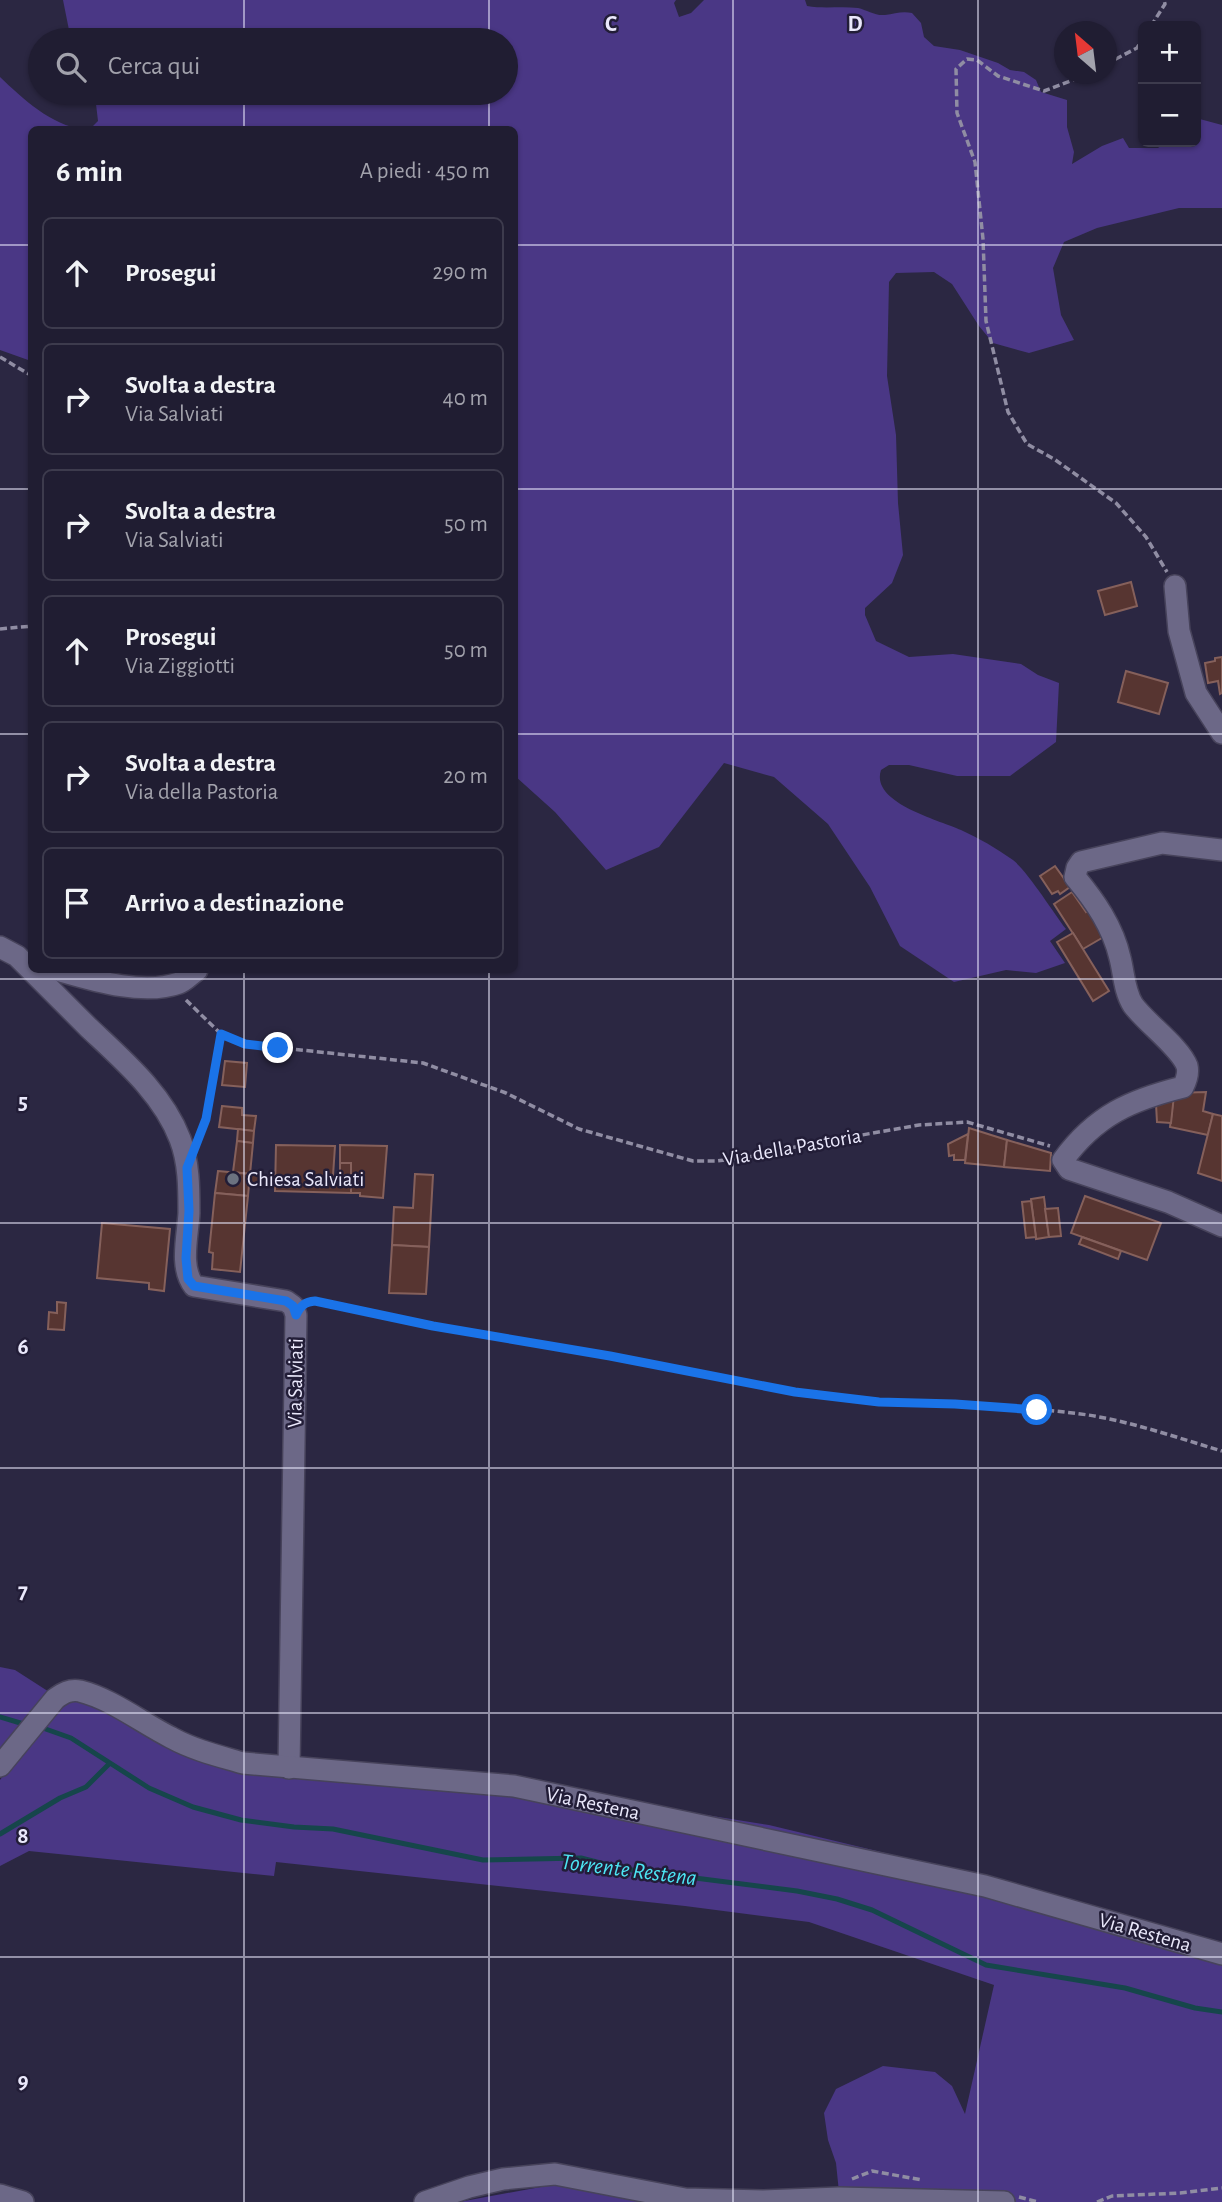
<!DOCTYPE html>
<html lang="it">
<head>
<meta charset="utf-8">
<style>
	:root { --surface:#201d32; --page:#2d2a3e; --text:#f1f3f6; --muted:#a2a2ac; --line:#3d3b4d }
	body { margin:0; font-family:"Alegreya Sans",sans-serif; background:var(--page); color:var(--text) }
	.controls { position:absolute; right:21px; top:21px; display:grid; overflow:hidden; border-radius:10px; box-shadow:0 2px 5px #0004 }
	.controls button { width:63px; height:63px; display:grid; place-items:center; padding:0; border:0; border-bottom:2px solid var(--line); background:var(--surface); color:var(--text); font:35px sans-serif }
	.compass { position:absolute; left:1054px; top:21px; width:63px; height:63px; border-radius:50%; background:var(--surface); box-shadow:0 2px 5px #0004; rotate:332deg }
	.stop { position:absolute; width:21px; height:21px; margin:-16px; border:5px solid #1a73e8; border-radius:50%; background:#fff }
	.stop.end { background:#1a73e8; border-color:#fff; box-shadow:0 2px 7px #0008 }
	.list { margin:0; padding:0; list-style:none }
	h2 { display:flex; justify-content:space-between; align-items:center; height:91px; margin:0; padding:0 28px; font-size:30px }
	h2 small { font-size:23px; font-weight:400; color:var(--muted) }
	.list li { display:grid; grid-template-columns:46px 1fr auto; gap:21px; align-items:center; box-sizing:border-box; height:112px; margin:0 14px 14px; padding:0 14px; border:2px solid var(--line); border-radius:10px }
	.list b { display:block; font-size:26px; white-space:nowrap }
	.list p { margin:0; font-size:23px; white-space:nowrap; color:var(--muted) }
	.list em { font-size:23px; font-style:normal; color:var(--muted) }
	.icon { flex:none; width:38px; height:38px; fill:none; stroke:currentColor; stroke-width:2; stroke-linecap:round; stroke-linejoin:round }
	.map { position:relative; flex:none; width:1222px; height:2202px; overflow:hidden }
	.search { position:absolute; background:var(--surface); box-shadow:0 2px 5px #0004; left:28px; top:28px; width:490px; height:77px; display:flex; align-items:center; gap:18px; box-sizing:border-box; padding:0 24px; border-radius:38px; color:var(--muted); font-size:26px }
	.panel { position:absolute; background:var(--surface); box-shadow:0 2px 5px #0004; left:28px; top:126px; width:490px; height:847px; border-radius:10px }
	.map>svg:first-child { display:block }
	.green { fill:#4a3785 }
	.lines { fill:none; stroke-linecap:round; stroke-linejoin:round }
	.stream { stroke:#16464b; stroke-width:5 }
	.building { fill:#573531; stroke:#85605b; stroke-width:2 }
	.minor-casing { stroke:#47435b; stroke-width:24 }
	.path { stroke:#908da3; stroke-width:3.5; stroke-dasharray:7 3.5; stroke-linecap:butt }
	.minor { stroke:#6c6887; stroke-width:21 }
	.route { stroke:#1a73e8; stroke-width:9 }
	.grid { fill:none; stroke:#eae8fb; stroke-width:2; stroke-opacity:0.55 }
	.worship-dot { fill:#6b7280; stroke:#221d37; stroke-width:2.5 }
	.labels { text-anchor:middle; stroke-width:5; stroke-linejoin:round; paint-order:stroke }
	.street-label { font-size:21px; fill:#eae8fb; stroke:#221d37 }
	.poi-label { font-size:21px; fill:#eae8fb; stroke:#221d37; text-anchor:start }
	.water-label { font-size:23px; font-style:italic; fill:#4ce5f3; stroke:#221d37 }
	.grid-label { font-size:23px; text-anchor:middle; font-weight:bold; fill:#eae8fb; stroke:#221d37; stroke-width:5; stroke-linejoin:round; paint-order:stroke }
</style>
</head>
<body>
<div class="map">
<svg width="1222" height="2202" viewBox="0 0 1222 2202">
	<rect width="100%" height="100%" fill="#2b2742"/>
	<g class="green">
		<path d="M 63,0 L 676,0 L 674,3 L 679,17 L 691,13 L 704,0 L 805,0 L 807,6 C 824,9 841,6 858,8 C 867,10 875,16 885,15 C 895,14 901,11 912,13 L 921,23 L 924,37 L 934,46 L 960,50 L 998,63 L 1010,70 L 1024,72 L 1036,80 L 1041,92 L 1067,100 L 1067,127 L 1074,152 L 1072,164 L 1102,146 L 1123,138 L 1129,148 L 1158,148 L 1165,142 L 1196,142 L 1196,118 L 1222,125 L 1222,208 L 1179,208 L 1097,228 L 1064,242 L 1053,268 L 1061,315 L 1074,340 L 1029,353 L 993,343 L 979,326 L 952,284 L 934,272 L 896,273 L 889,282 L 887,376 L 896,435 L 898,503 L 903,555 L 892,583 L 865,608 L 865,615 L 876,641 L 909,657 L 953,654 L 1021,664 L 1038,675 L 1059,683 L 1056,742 L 1010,776 L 957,776 L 909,765 L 889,765 L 881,770 C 870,803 940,820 961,830 C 979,838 996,848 1013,860 C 1028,872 1053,912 1066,929 L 1050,941 L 1065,963 L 1036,973 L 1006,970 L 954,982 L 900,946 L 870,887 L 828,824 L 774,777 L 724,763 L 659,847 L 606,870 L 555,812 L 515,776 L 514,130 L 90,129 L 98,121 L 96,104 L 90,93 L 506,93 L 506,40 L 71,40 Z"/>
		<path d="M 0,77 C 22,98 52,126 83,129 L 32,130 L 31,361 L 0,350 Z"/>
		<path d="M 0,1667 L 15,1670 L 57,1697 L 78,1689 L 224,1759 L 531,1787 L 769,1825 L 1039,1890 L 1222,1947 L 1222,2202 L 840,2202 L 836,2163 L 828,2140 L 824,2113 L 836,2089 L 883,2066 L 935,2072 L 952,2086 L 965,2114 L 994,1985 L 809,1922 L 685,1906 L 276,1862 L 274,1876 L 29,1851 L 0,1866 L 0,1780 L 9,1768 L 0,1763 Z"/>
		<path d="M 584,2179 L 689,2202 L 459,2202 Z"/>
	</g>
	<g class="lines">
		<g class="stream">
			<path d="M 0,1717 L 27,1725"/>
			<path d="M 40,1727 L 71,1738 L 149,1788 L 193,1807 L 241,1820 L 294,1827 L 333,1829 L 483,1860 L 581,1858 L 624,1869 L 797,1891 L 837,1899 L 872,1910 L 986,1965 L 1125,1988 L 1195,2008 L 1222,2012"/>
			<path d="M 0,1834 L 60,1798 L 86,1787 L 109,1764"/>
		</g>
	</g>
	<g class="building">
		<path d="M 1131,582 L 1137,606 L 1105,615 L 1098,591 Z"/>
		<path d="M 1222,657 L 1222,693 L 1220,694 L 1218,681 L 1208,683 L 1205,663 L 1215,661 L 1215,658 Z"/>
		<path d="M 1126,671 L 1168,683 L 1159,714 L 1118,702 Z"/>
		<path d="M 1055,866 L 1070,887 L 1060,894 L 1058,891 L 1052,894 L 1040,876 Z"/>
		<path d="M 1072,892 L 1086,912 L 1091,908 L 1107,935 L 1083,949 L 1054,904 Z"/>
		<path d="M 1073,933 L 1109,991 L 1093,1001 L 1057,942 Z"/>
		<path d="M 225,1061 L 247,1063 L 245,1087 L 222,1085 Z"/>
		<path d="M 1206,1092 L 1203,1111 L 1213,1114 L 1208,1135 L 1170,1127 L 1174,1093 Z"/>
		<path d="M 1174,1095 L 1171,1123 L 1157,1122 L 1156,1104 Z"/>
		<path d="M 222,1106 L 242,1108 L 242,1115 L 256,1116 L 254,1131 L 219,1127 Z"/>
		<path d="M 1213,1114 L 1222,1116 L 1222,1181 L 1198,1173 Z"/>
		<path d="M 969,1128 L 1007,1140 L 1004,1167 L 965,1163 Z"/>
		<path d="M 238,1129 L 254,1131 L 253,1143 L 237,1141 Z"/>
		<path d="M 968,1134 L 965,1160 L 954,1160 L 954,1155 L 949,1156 L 948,1144 Z"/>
		<path d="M 1007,1140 L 1051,1153 L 1050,1171 L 1004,1167 Z"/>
		<path d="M 237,1141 L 253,1143 L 250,1174 L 233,1172 Z"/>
		<path d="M 276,1145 L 335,1146 L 333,1176 L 340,1175 L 340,1163 L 351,1163 L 351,1193 L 275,1191 Z"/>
		<path d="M 340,1145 L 387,1146 L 383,1198 L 360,1196 L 360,1193 L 351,1193 L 351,1163 L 340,1163 Z"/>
		<path d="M 218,1171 L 250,1174 L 248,1196 L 215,1193 Z"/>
		<path d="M 250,1174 L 275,1177 L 275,1187 L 249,1184 Z"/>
		<path d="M 415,1174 L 433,1175 L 429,1247 L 392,1245 L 394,1207 L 413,1208 Z"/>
		<path d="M 215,1193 L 248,1196 L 240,1272 L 212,1269 L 213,1253 L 209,1252 Z"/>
		<path d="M 1085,1196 L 1161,1223 L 1147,1260 L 1071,1233 Z"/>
		<path d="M 1044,1197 L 1049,1237 L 1036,1239 L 1031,1199 Z"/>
		<path d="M 1031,1201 L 1036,1237 L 1026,1238 L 1022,1202 Z"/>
		<path d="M 1058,1208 L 1061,1236 L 1049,1237 L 1045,1209 Z"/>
		<path d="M 102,1223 L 170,1229 L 164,1291 L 149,1289 L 149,1283 L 97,1278 Z"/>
		<path d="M 1082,1237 L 1121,1251 L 1118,1259 L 1079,1244 Z"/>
		<path d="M 392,1245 L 429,1247 L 426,1294 L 389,1293 Z"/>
		<path d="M 57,1302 L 66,1303 L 64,1330 L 48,1329 L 49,1312 L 57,1313 Z"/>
	</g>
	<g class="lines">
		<defs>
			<g id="minor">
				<path d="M 1175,586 L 1179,631 L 1196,693 L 1222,733"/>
				<path d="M 1222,850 L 1162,843 L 1081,862 L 1077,868 L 1075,877 C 1095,901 1113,927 1120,958 C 1124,973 1124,991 1133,1005 C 1146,1023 1180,1047 1187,1066 C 1189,1074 1186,1081 1183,1087 C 1131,1100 1096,1115 1063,1160 L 1069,1169 L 1168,1202 L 1222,1226"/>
				<path d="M 0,947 L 17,956 C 41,980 65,1004 89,1028 C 123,1060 163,1094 180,1139 C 189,1162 189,1188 189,1213 C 188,1235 179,1267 194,1286 L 286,1301 L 293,1306 L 296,1315 L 289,1768"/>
				<path d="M 57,970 C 92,980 143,996 179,983 C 185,981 191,974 197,970"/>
				<path d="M 0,1766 L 55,1699 C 63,1693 70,1689 80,1691 C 112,1699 142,1723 172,1738 C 194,1750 219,1756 243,1763 L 514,1786 L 985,1886 L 1222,1954"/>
				<path d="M 0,2195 L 23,2202"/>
				<path d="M 425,2202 L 469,2187 L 503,2179 L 555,2174 L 685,2199 L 763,2201 L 839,2198 L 1004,2202"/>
			</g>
		</defs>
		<use href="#minor" class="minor-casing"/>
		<g class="path">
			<path d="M 1151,26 L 1165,4 L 1164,0"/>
			<path d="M 1106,64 L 1137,48 L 1143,38"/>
			<path d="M 1089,74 L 1044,91 L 998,76 L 977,60 L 967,59 L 956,69 L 957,113 L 975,162 L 983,239 L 986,321 L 1008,412 L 1027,444 L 1054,459 L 1116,503 L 1146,537 L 1167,572"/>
			<path d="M 0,357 L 32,376"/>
			<path d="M 0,629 L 32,626"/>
			<path d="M 186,1000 L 221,1034 L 245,1044 L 423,1063 L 506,1093 L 579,1129 L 693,1161 L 717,1161 L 762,1155 L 799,1146 L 919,1125 L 967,1122 L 1050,1146"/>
			<path d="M 199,1138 L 206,1119 L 221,1034"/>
			<path d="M 311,1301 L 433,1326 L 836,1398 C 920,1406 1004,1403 1088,1415 C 1133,1422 1178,1438 1222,1451"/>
			<path d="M 852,2179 L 872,2171 L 922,2180"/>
			<path d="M 1019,2197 L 1038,2202"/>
			<path d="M 1097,2202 L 1112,2196 L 1180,2193 L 1222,2188"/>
		</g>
		<use href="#minor" class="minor"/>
	</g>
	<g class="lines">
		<path class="route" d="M 278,1048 L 245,1044 L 221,1034 L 206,1119 L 187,1168 L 189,1211 L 186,1258 L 188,1279 L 194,1286 L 286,1301 L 293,1306 L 296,1315 C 301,1305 305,1302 315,1301 L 433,1326 L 610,1356 L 795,1392 L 879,1402 L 955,1404 L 1037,1410"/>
	</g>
	<path class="grid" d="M 244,0 L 244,40M 489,0 L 489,40M 733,0 L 733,2202M 978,0 L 978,2202M 244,93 L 244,130M 489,93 L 489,130M 0,245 L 32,245M 514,245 L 1222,245M 0,489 L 32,489M 514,489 L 1222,489M 0,734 L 32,734M 514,734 L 1222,734M 244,970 L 244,2202M 489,970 L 489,2202M 0,979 L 1222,979M 0,1223 L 1222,1223M 0,1468 L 1222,1468M 0,1713 L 1222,1713M 0,1957 L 1222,1957"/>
	<circle class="worship-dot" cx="233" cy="1179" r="7"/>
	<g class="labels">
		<g class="street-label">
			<text transform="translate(792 1147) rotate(-10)" y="7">Via della Pastoria</text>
			<text transform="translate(295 1383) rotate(-89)" y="7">Via Salviati</text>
			<text transform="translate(593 1803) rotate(12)" y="7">Via Restena</text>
			<text transform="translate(1145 1932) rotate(16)" y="7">Via Restena</text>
		</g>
		<g class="poi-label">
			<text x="247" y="1186">Chiesa Salviati</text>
		</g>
		<g class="water-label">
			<text transform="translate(629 1869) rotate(7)" y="8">Torrente Restena</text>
		</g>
	</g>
	<g class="grid-label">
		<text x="611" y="31">C</text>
		<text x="855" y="31">D</text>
		<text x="23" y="1109">5</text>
		<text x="23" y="1354">6</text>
		<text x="23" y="1598">7</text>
		<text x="23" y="1843">8</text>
		<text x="23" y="2088">9</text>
	</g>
</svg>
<div class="controls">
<button>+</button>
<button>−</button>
</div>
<svg class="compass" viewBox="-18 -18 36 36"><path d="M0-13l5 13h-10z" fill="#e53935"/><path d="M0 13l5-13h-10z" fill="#a2a2ac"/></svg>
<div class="stop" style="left:1037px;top:1410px"></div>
<div class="stop end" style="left:278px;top:1048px"></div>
<div class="search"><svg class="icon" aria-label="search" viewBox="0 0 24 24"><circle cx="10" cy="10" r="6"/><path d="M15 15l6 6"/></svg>Cerca qui</div>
<section class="panel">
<h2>6 min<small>A piedi · 450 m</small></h2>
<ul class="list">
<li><svg class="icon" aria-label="ahead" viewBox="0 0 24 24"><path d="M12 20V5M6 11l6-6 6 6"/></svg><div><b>Prosegui</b></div><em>290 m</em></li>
<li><svg class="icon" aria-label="right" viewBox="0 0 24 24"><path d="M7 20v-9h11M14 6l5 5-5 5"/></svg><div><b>Svolta a destra</b><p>Via Salviati</p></div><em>40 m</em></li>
<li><svg class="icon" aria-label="right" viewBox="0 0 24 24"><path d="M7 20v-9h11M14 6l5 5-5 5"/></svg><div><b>Svolta a destra</b><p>Via Salviati</p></div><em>50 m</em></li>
<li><svg class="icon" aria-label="ahead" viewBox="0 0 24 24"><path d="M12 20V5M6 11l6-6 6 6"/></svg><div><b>Prosegui</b><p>Via Ziggiotti</p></div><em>50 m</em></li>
<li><svg class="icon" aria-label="right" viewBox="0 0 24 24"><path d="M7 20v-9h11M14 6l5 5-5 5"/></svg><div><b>Svolta a destra</b><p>Via della Pastoria</p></div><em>20 m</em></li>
<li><svg class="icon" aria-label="arrive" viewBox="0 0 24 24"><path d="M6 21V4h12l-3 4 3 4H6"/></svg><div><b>Arrivo a destinazione</b></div></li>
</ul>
</section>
</div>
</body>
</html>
